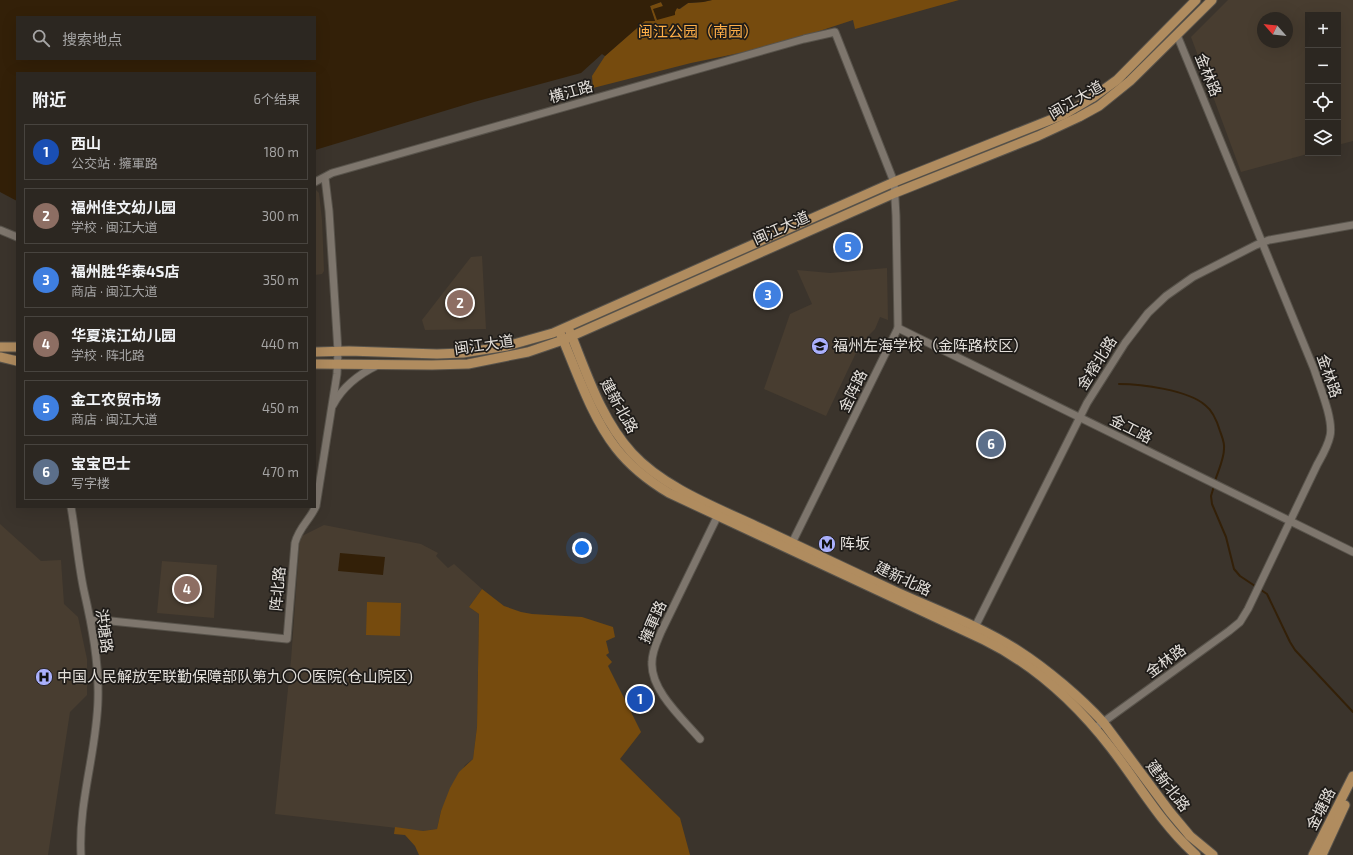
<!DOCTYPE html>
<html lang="zh">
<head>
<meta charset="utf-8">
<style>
	:root { --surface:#2c2721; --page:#38332e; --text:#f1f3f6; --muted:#a6a5a5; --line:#48443f; --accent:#aab0fc }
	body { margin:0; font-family:"Exo 2","Noto Sans SC",sans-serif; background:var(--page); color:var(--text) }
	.controls { position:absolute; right:12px; top:12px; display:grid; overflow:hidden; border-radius:0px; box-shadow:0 4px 16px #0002 }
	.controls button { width:36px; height:36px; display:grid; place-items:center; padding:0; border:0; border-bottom:1px solid var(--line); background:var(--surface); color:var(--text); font:20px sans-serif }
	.compass { position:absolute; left:1257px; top:12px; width:36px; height:36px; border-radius:50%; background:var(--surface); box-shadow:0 4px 16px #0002; rotate:297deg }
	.you { position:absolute; left:582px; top:548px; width:14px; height:14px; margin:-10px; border:3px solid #fff; border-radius:50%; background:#1a73e8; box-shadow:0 0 0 6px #1a73e833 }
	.badge { display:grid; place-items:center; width:26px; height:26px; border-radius:50%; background:var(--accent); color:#fff; font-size:13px; font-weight:700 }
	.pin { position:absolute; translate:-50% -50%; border:2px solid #fff; box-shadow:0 1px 4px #0006 }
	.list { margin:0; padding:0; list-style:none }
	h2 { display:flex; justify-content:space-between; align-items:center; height:52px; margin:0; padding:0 16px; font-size:17px }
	h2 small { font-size:13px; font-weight:400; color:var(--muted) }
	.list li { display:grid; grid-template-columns:26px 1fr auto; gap:12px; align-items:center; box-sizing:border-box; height:56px; margin:0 8px 8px; padding:0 8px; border:1px solid var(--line); border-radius:0px }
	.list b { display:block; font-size:15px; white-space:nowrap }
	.list p { margin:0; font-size:13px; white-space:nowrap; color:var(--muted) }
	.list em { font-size:13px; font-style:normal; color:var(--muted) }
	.icon { flex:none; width:22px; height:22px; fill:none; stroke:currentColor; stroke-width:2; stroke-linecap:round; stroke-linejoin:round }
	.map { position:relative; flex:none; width:1353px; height:855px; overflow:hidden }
	.search { position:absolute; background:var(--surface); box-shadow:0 4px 16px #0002; left:16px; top:16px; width:300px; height:44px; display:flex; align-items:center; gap:10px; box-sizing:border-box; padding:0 14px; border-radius:0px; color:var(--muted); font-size:15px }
	.panel { position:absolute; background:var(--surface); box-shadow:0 4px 16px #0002; left:16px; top:72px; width:300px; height:436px; border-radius:0px }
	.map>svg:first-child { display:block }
	.built { fill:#483d30; fill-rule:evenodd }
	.green { fill:#764b0e }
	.water { fill:#332008; fill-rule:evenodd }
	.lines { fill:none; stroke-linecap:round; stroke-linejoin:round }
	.stream { stroke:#332008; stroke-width:2 }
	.minor-casing { stroke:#58534b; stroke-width:9 }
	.major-casing { stroke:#58534b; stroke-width:11 }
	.minor { stroke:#7e766d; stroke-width:7 }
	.major { stroke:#b08c5f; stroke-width:9 }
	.labels { text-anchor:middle; stroke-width:3.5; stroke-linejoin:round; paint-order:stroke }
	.park-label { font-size:15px; fill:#ffb049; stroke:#1f1c19 }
	.street-label { font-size:15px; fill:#e3dfda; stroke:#1f1c19 }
	.poi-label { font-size:15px; fill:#e3dfda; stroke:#1f1c19; text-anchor:start }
</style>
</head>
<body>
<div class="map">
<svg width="1353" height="855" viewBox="0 0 1353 855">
	<rect width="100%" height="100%" fill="#3b342c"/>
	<g class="built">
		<path d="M 1228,0 L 1353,0 L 1353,141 L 1338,145 L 1338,15 L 1308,15 L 1308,153 L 1311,153 L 1241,172 L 1191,37 ZM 1263,18 L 1287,18 L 1287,42 L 1263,42 Z"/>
		<path d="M 315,189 L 319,193 L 322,220 L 324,271 L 322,274 L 315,275 Z"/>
		<path d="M 482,256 L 486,329 L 425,330 L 422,320 L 471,257 Z"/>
		<path d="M 887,268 L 888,320 L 880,317 L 875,329 L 868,336 L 855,355 L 826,416 L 764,389 L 790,314 L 812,304 L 797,270 L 830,273 Z"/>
		<path d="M 0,524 L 41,561 L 61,560 L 64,604 L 78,617 L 87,659 L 87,695 L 70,712 L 48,855 L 0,855 Z"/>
		<path d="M 324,525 L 421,544 L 438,553 L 436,556 L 448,568 L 454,564 L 482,589 L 469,607 L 479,614 L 477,727 L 473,759 L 465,765 L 441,811 L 437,829 L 423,831 L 275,814 L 291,660 L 300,537 Z"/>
		<path d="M 162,561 L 217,565 L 214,618 L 157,613 Z"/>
	</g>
	<g class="green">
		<path d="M 712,0 L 959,0 L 855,29 L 853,20 L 795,39 L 754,50 L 691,63 L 593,88 L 592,76 L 605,56 L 645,21 L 655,21 L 650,6 L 661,2 L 663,6 L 674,12 L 677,8 L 680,9 L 688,3 L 703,2 Z"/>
		<path d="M 482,589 L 504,606 L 521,612 L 532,614 L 582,617 L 613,627 L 615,637 L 606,641 L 609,653 L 606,655 L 612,662 L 608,666 L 641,732 L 620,759 L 680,818 L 690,855 L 419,855 L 415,846 L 405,835 L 394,834 L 395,827 L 423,831 L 437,829 L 441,811 L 450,788 L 459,772 L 473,759 L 477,727 L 479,614 L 469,607 Z"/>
		<path d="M 367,602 L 401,603 L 400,636 L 366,635 Z"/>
	</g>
	<g class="water">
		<path d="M 0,0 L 712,0 L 703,2 L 688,3 L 679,9 L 677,8 L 675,12 L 675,15 L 657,20 L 653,9 L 663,6 L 661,2 L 650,6 L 655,21 L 645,21 L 605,56 L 602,54 L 581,73 L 474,102 L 315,150 L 315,73 L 17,73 L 17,201 L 0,192 ZM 17,17 L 315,17 L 315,59 L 17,59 Z"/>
		<path d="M 340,553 L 385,557 L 383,575 L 338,571 Z"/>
	</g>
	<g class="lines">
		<g class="stream">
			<path d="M 1119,384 C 1141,384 1188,390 1205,405 C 1213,411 1217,421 1220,431 C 1222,437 1225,443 1224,449 C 1224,459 1218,471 1215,481"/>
			<path d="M 1214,486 L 1211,496 L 1212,504 L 1226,537 L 1234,569 L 1240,576 L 1267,594 L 1290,642 L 1295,650 L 1353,712"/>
		</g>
		<defs>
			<g id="minor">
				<path d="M 315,182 L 332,173 L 804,39 L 835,32 L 894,182 L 896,216 L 898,328 L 792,543"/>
				<path d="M 0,230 L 17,237"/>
				<path d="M 898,328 L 1353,552"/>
				<path d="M 333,405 C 343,386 359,374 378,365"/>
				<path d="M 71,507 C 76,535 78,563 84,591 C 92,626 99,662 98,699 C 97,751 78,802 81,855"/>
				<path d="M 91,620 L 111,621 L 287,639 L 295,543 C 299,527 310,520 316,506 L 337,374 L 338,351 L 329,211 L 325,178"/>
				<path d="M 973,631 L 1087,403 L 1125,343 L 1148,313 L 1166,296 L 1193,277 L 1256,245 L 1269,240 L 1353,225"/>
				<path d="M 1095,728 L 1229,631 L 1240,622 L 1248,609 L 1317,465 C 1322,456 1328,446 1330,436 C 1334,420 1319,385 1314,369 L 1177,35"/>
				<path d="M 700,739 C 683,719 650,690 652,662 C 652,651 657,642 661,632 L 720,511"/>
			</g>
			<g id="major">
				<path d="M 570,332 C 587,374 601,419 632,453 C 663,487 715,507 756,526 C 803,548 851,571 899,593 C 939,611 982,627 1019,651 C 1047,669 1081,698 1103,722 L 1170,812 L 1190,836 L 1213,855"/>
				<path d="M 561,335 C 577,372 591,416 616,448 C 630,466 649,481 669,493 L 984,640 C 1035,665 1076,703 1111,748 C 1139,784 1161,824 1196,855"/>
				<path d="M 0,347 L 17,347"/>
				<path d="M 315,352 L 349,351 L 437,354 L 463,353 L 507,346 L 553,333 L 894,182 L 1065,114 L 1092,98 L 1117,80 L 1196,0"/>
				<path d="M 0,357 L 17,361"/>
				<path d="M 315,364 L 432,365 L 468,364 L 528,352 L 563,340 L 895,193 L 1038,136 L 1079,117 L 1099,106 L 1130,81 L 1212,0"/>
				<path d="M 1313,855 L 1353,776"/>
				<path d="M 1322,855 L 1345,805"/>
			</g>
		</defs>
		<use href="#minor" class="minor-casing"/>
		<use href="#major" class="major-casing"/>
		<use href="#minor" class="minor"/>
		<use href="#major" class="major"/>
	</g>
	<defs>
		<symbol id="school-disc" viewBox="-11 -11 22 22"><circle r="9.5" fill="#aab0fc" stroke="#1f1c19"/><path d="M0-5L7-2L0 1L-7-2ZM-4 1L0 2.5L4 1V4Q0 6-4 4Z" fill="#111"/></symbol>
		<symbol id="metro-disc" viewBox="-11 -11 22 22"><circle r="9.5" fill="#aab0fc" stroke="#1f1c19"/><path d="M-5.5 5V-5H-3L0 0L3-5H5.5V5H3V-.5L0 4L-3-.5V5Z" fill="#111"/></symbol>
		<symbol id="hospital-disc" viewBox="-11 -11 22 22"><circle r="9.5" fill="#aab0fc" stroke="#1f1c19"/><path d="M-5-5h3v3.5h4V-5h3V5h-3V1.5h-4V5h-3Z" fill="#111"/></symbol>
	</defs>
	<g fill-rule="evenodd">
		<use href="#school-disc" x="810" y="336" width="20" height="20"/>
		<use href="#metro-disc" x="817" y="534" width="20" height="20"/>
		<use href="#hospital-disc" x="34" y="667" width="20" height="20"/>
	</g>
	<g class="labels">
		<g class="park-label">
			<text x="698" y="37">闽江公园（南园）</text>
		</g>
		<g class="street-label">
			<text transform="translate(1208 75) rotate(68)" y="5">金林路</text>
			<text transform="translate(571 92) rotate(-16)" y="5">横江路</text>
			<text transform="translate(1076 100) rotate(-30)" y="5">闽江大道</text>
			<text transform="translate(781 228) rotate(-24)" y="5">闽江大道</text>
			<text transform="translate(484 345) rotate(-8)" y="5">闽江大道</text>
			<text transform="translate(1097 363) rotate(-58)" y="5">金榕北路</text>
			<text transform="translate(1329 376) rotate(71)" y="5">金林路</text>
			<text transform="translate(853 391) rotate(-64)" y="5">金阵路</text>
			<text transform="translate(619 406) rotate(61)" y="5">建新北路</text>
			<text transform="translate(1131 429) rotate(27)" y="5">金工路</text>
			<text transform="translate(903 579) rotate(25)" y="5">建新北路</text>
			<text transform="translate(278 589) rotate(-85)" y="5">阵北路</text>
			<text transform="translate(653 622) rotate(-66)" y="5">擁軍路</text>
			<text transform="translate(104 631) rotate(82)" y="5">洪塘路</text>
			<text transform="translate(1166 661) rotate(-36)" y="5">金林路</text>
			<text transform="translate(1168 786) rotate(52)" y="5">建新北路</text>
			<text transform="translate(1321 809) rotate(-63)" y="5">金塘路</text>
		</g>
		<g class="poi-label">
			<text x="833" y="351">福州左海学校（金阵路校区）</text>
			<text x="840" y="549">阵坂</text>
			<text x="57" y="682">中国人民解放军联勤保障部队第九〇〇医院(仓山院区)</text>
		</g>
	</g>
</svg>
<div class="controls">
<button>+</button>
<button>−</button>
<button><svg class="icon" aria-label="locate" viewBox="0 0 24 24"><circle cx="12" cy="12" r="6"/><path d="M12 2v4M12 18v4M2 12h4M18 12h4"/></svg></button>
<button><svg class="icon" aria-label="layers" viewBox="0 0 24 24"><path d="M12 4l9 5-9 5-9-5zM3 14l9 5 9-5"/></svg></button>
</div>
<svg class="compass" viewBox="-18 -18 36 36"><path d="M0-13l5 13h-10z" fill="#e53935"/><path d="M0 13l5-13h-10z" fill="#a6a5a5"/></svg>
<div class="you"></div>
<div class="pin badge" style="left:640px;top:699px;background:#1a4fb4">1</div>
<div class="pin badge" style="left:460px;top:303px;background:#8d6e63">2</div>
<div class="pin badge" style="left:768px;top:295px;background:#3f7fe0">3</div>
<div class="pin badge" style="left:187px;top:589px;background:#8d6e63">4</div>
<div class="pin badge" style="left:848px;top:247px;background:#3f7fe0">5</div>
<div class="pin badge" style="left:991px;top:444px;background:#5c6f8a">6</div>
<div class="search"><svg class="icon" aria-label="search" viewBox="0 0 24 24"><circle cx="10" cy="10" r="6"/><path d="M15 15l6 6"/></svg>搜索地点</div>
<section class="panel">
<h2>附近<small>6个结果</small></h2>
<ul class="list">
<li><span class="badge" style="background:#1a4fb4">1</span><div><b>西山</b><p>公交站 · 擁軍路</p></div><em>180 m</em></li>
<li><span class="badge" style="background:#8d6e63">2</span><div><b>福州佳文幼儿园</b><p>学校 · 闽江大道</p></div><em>300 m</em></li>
<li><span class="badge" style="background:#3f7fe0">3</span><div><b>福州胜华泰4S店</b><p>商店 · 闽江大道</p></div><em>350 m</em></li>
<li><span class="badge" style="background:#8d6e63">4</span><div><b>华夏滨江幼儿园</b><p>学校 · 阵北路</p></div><em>440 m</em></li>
<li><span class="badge" style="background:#3f7fe0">5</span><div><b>金工农贸市场</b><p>商店 · 闽江大道</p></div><em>450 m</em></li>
<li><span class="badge" style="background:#5c6f8a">6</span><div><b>宝宝巴士</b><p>写字楼</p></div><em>470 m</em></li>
</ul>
</section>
</div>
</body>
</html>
